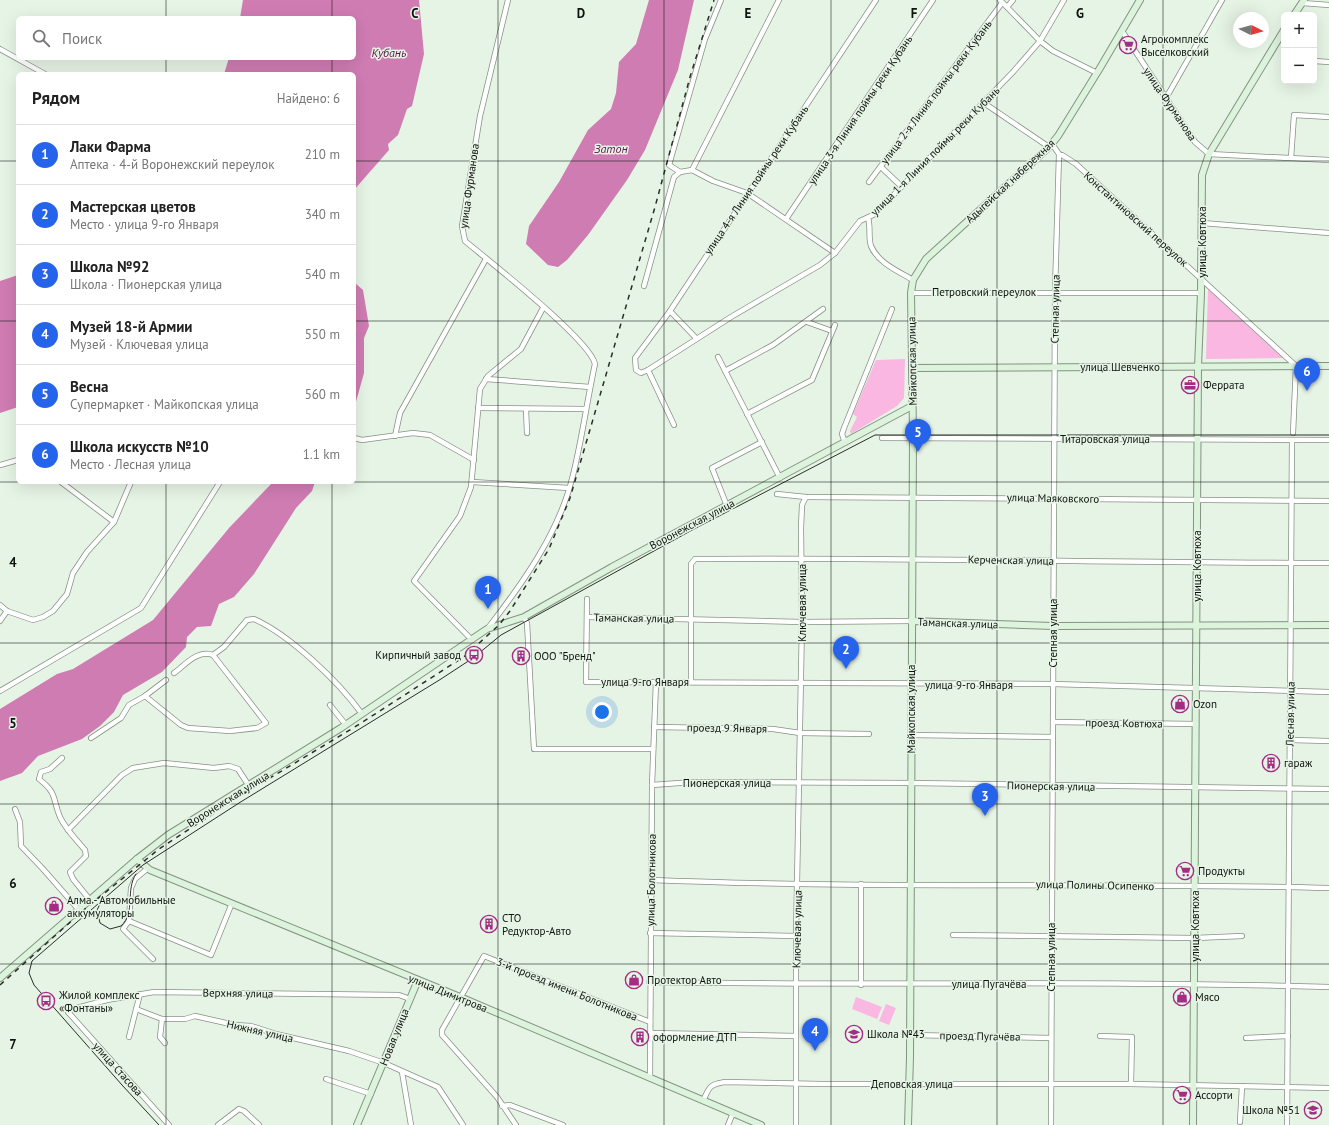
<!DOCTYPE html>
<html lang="ru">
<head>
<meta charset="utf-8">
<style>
	:root { --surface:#fff; --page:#f2f2f2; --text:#222; --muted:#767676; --line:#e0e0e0; --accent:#2563eb }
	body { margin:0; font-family:"PT Sans",sans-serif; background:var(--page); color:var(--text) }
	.controls { position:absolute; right:12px; top:12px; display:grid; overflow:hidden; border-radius:6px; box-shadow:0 4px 16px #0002 }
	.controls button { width:36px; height:36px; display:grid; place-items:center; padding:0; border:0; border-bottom:1px solid var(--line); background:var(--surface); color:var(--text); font:20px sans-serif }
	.compass { position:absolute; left:1233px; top:12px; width:36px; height:36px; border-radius:50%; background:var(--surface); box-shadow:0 4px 16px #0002; rotate:96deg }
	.you { position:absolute; left:602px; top:712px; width:14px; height:14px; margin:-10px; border:3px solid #fff; border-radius:50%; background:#1a73e8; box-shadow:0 0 0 6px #1a73e833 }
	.badge { display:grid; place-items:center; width:26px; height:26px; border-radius:50%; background:var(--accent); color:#fff; font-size:13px; font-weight:700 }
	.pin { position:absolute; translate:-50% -33px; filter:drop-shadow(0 1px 2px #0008) }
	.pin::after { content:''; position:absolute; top:21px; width:14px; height:12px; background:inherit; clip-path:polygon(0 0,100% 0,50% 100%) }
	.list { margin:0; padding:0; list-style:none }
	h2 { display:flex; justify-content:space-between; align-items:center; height:52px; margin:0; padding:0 16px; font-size:17px }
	h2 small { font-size:13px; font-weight:400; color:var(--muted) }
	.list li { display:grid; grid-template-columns:26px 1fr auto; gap:12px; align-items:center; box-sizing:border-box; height:60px; padding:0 16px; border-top:1px solid var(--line) }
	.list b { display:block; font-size:15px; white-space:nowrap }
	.list p { margin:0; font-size:13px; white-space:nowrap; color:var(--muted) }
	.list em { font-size:13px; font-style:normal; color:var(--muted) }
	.icon { flex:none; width:22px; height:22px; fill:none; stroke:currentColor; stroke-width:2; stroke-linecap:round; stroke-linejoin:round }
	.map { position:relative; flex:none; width:1329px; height:1125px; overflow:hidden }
	.search { position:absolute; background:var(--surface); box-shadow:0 4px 16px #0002; left:16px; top:16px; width:340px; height:44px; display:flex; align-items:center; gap:10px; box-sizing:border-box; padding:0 14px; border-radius:6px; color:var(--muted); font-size:15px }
	.panel { position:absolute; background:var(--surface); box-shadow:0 4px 16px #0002; left:16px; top:72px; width:340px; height:412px; border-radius:6px }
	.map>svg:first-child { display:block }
	.green { fill:#f9b7e1 }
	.water { fill:#cf7cb3 }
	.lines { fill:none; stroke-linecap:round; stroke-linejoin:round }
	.street-casing { stroke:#859284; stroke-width:6 }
	.secondary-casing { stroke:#859284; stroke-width:8 }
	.street { stroke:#fff; stroke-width:4.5 }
	.secondary { stroke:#dcf3dc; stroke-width:6 }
	.tram { stroke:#282f28; stroke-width:1 }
	.rail { stroke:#282f28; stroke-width:1.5; stroke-dasharray:5 5; stroke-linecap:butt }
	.grid { fill:none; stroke:#0d120d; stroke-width:1; stroke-opacity:0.55 }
	.labels { text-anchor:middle; stroke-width:3; stroke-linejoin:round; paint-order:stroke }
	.poi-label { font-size:11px; fill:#0d120d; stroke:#e6f4e5; text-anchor:start }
	.street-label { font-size:11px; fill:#0d120d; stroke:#e6f4e5 }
	.water-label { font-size:12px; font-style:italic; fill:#60164c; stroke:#e6f4e5 }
	.grid-label { font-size:13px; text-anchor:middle; font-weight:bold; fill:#0d120d; stroke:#e6f4e5; stroke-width:3; stroke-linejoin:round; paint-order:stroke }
</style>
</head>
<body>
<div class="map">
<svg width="1329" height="1125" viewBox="0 0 1329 1125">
	<rect width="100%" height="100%" fill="#e6f4e5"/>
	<g class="green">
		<path d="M 1208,289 L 1283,358 L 1206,359 Z"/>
		<path d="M 905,359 L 904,398 L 897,406 L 851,434 L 850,431 L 857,417 L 853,414 L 876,360 Z"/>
		<path d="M 856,997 L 882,1007 L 877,1019 L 852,1009 Z"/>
		<path d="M 886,1004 L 896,1008 L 889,1025 L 879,1021 Z"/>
	</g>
	<g class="water">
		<path d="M 243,0 L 419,0 L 424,54 L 412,106 L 407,109 L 398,135 L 388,144 L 389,150 L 354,190 L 354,74 L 224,74 L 229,58 L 354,58 L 354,18 L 240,18 Z"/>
		<path d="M 649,0 L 694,0 L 678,70 L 645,150 L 627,180 L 588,235 L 567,260 L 558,267 L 548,265 L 526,244 L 529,226 L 559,182 L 588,130 L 611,109 L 616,93 L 619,62 L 636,44 Z"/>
		<path d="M 18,275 L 18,407 L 0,413 L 0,281 Z"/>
		<path d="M 354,282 L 363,290 L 369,326 L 364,338 L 364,373 L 354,409 Z"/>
		<path d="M 273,482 L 315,482 L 312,491 L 296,508 L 254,574 L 234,597 L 219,604 L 211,626 L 197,627 L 187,637 L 186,647 L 162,672 L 123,695 L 114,712 L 100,726 L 82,739 L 38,756 L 22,773 L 0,781 L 0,709 L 57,674 L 73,669 L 153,620 L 229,528 Z"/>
	</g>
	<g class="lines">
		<defs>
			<g id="street">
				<path d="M 876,0 L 670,311 L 635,358 L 636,370 L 641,373 L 648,370 L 731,317 L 820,265 L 835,253 L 860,221 L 875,214 L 1013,72 L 1040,41 L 1064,0"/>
				<path d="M 1000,0 L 1040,41 L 1053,51 L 1097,73"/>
				<path d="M 1302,3 L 1329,5"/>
				<path d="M 1007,7 L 1013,0"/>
				<path d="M 1122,31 L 1195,142 L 1209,154 L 1329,160"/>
				<path d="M 0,49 L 45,74"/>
				<path d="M 1314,61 L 1329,62"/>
				<path d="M 1166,98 L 1222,0"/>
				<path d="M 984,103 L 1049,147"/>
				<path d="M 1062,155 L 1076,164 L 1296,366 L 1293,433"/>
				<path d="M 1291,158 L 1294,115 L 1329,117"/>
				<path d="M 881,167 L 901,186"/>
				<path d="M 692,170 L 779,0"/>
				<path d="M 692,170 L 713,181 L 747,193 L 835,253"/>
				<path d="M 680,172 L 669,165 L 705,39 L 721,0"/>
				<path d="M 869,182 L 1002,3"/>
				<path d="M 868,218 C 871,227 868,237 871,246 C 878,263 898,271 913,280"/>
				<path d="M 786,219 L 933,0"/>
				<path d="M 1202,223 L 1329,233"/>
				<path d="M 644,286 L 674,177 L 680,172 L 692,170"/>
				<path d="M 911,293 L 1201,293"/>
				<path d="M 670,311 L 696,338"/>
				<path d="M 807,322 L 832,331"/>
				<path d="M 718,357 L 780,478"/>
				<path d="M 648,370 L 674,425"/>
				<path d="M 725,371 L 773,345 L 823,309"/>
				<path d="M 486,379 L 590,387"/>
				<path d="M 478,408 L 585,409"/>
				<path d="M 526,409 L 527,433"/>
				<path d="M 747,414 L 812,380 L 835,325"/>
				<path d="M 395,436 L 400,413 L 486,259"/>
				<path d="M 354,438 L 362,440 L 413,433 L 430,435 L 474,460"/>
				<path d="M 882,438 L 1329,440"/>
				<path d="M 845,443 L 842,434 L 844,428 L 892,309"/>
				<path d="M 0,465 L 18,460"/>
				<path d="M 61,482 L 114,522"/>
				<path d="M 472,482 L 569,488"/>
				<path d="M 777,494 L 806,497 L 1329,501"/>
				<path d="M 727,506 L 712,468 L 762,442"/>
				<path d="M 587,599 L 586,682 L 1053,684 L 1329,692"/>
				<path d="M 0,605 L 7,611 L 33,620 L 43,617 L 53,611 L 67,594 L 73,573 L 87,552 L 114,522 L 131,482"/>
				<path d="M 524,617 L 527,623 L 534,749 L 653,749"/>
				<path d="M 587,617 L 802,622 L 911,621"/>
				<path d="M 0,621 L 7,611"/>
				<path d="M 488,628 C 523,583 560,531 573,475 C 582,439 587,401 595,364 C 590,340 489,261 465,241 L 462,226 L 480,116 L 508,0"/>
				<path d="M 472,640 L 414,581 L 460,516 L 471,487 L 480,389 L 488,376 L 521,349 L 543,308"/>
				<path d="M 213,655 L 224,647 L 247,620 L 254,619 C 290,635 339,682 362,714"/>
				<path d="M 691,682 L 691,564 L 695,559 C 906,557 1118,563 1329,563"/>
				<path d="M 0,691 L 141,608 L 220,482"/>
				<path d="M 145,696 L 181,725 L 188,728 L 230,731 L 257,728 L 266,723 L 213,655 C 198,649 185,665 174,673"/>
				<path d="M 330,705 L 346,725"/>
				<path d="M 1053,722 L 1196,724"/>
				<path d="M 654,727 L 773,729 L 800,733 L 869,734"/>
				<path d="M 911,735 L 1053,737"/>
				<path d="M 91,738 L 121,718 L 129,705 L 145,696 L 166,680"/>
				<path d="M 1290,740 L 1329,741"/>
				<path d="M 62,758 L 50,769 L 41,772 L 39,779 C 58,794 52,798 60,817 C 66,830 76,839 85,850 L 86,856 L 70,872 L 73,879 L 90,900"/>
				<path d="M 652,785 L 693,782 L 911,783 L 1329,789"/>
				<path d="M 15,809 L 20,822 L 21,846 L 43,869 L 79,910"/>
				<path d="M 68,830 L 122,775 L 133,768 L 164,763 L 214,768 L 229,766 L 238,769 L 249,786"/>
				<path d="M 147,869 L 135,879 L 131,888 L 129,921 L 211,955 L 232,903"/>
				<path d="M 651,880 C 877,889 1103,882 1329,888"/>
				<path d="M 129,921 L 123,929 L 153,959"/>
				<path d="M 650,933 L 796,936"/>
				<path d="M 953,935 L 1195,938 L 1242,936"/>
				<path d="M 649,982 C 876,986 1103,980 1329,987"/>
				<path d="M 861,985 L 861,884"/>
				<path d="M 136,1009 L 162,1019 L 185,1019 L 195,1016 L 235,1025 L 251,1026 L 276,1034 L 349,1051 L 384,1063 L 438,1087 L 463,1125"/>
				<path d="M 162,1019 L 160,1037 L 165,1043"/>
				<path d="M 650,1033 L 796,1036"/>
				<path d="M 910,1035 L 1051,1038"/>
				<path d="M 1100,1036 L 1132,1037 L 1131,1084"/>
				<path d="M 129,1037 L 140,994"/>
				<path d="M 1246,1038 L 1288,1036"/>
				<path d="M 402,1072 L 411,1125"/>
				<path d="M 650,1078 L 652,785 L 656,682"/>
				<path d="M 326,1079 L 371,1094"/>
				<path d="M 703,1101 C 709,1087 710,1084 725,1082 L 822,1084 L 1131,1084 L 1329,1088"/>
				<path d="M 502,1106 L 510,1105 L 563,1125"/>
				<path d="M 1240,1122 L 1242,1086"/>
				<path d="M 169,1125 L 68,1012 L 73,1009 L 107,1000 L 154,992 L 399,995 L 410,999"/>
				<path d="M 218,1125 L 239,1109 L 244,1111 L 259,1125"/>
				<path d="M 516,1125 L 497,1097 L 442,1035 L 442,1030 L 484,956 L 650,1022"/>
				<path d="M 728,1125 L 733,1113"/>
				<path d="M 796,1125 L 796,936 L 802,622 L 801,528 L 802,505 L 806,497"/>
				<path d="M 1051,1125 L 1055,292 L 1059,154 L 1052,144"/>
				<path d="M 1287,1125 L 1292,440"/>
			</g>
			<g id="secondary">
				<path d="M 1294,15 L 1304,0"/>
				<path d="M 912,368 L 1329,366"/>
				<path d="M 911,621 L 1053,626 L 1329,625"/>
				<path d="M 137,859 L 150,870 L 460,997 L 761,1125"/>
				<path d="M 0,978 L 137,859 L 168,835 L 341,728 L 487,629 L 524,617 L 612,567 L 912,406"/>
				<path d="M 357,1125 L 418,980"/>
				<path d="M 908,1125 L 910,1057 L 913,434 L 911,293 L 913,280 L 926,259 L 1049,147 L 1058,136 L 1100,68 L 1140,0"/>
				<path d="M 1193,1125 L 1198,367 L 1201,293 L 1202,175 L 1209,154 L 1284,30"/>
			</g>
		</defs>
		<use href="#street" class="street-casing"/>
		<use href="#secondary" class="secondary-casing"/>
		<use href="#street" class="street"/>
		<use href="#secondary" class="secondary"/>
		<g class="tram">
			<path d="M 101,902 L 97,910 L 100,923 L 110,929 L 121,926 C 136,912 125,890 136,874"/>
			<path d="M 159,1125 L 122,1085 L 34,985 L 29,973 L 32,961 L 143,865 L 239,803 L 441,679 L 473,658 L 501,635 L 694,529 L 875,435 L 1329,435"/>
		</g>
		<path class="rail" d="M 0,985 L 86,908 L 159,849 L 240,796 L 358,725 L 465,656 L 499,625 L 510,611 L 549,549 L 570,498 L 655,207 L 690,77 L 714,0"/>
	</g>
	<path class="grid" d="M 166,0 L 166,18M 332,0 L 332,18M 498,0 L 498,1125M 664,0 L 664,1125M 831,0 L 831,1125M 997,0 L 997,1125M 1163,0 L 1163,1125M 166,58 L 166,74M 332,58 L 332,74M 0,161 L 18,161M 354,161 L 1329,161M 0,321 L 18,321M 354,321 L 1329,321M 0,482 L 1329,482M 166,482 L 166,1125M 332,482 L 332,1125M 0,643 L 1329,643M 0,804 L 1329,804M 0,964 L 1329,964"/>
	<defs>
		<symbol id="supermarket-ring" viewBox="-11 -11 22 22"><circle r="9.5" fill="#e6f4e5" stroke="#a42c84" stroke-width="1.5"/><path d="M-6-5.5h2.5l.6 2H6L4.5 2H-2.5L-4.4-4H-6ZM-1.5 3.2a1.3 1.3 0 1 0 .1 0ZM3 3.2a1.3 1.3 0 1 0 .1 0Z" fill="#a42c84"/></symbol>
		<symbol id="office-ring" viewBox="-11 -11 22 22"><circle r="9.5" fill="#e6f4e5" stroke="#a42c84" stroke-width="1.5"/><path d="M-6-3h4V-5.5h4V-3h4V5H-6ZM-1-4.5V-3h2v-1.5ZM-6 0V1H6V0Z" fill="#a42c84"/></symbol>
		<symbol id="bus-ring" viewBox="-11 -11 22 22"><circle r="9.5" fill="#e6f4e5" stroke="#a42c84" stroke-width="1.5"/><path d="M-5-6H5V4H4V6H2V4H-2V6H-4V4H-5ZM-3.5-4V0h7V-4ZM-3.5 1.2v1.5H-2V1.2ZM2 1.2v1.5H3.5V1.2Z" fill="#a42c84"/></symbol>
		<symbol id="building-ring" viewBox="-11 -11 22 22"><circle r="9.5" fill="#e6f4e5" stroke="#a42c84" stroke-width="1.5"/><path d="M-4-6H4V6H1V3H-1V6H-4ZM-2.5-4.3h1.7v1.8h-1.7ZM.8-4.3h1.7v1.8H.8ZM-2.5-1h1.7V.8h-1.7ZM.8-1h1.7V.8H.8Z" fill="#a42c84"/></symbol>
		<symbol id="shop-ring" viewBox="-11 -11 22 22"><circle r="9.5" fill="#e6f4e5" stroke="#a42c84" stroke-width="1.5"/><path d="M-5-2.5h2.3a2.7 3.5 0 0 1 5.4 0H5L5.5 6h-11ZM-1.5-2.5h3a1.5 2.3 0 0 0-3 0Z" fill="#a42c84"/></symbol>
		<symbol id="school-ring" viewBox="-11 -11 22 22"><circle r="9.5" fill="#e6f4e5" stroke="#a42c84" stroke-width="1.5"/><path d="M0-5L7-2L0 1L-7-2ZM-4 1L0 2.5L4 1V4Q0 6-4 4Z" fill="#a42c84"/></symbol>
	</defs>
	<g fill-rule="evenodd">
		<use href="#supermarket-ring" x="1118" y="35" width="20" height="20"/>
		<use href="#office-ring" x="1180" y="375" width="20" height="20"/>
		<use href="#bus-ring" x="464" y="645" width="20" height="20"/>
		<use href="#building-ring" x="511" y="646" width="20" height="20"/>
		<use href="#shop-ring" x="1170" y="694" width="20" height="20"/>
		<use href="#building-ring" x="1261" y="753" width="20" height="20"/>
		<use href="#supermarket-ring" x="1175" y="861" width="20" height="20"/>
		<use href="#shop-ring" x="44" y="896" width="20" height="20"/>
		<use href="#building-ring" x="479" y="914" width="20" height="20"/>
		<use href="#shop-ring" x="624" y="970" width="20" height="20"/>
		<use href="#shop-ring" x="1172" y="987" width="20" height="20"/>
		<use href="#bus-ring" x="36" y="991" width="20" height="20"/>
		<use href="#school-ring" x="844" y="1024" width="20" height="20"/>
		<use href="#building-ring" x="630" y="1027" width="20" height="20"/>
		<use href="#supermarket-ring" x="1172" y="1085" width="20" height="20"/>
		<use href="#school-ring" x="1303" y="1100" width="20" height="20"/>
	</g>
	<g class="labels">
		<g class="poi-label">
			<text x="1141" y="43">Агрокомплекс<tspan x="1141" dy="13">Выселковский</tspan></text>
			<text x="1203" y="389">Феррата</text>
			<text x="461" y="659" text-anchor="end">Кирпичный завод</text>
			<text x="534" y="660">ООО "Бренд"</text>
			<text x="1193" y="708">Ozon</text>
			<text x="1284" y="767">гараж</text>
			<text x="1198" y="875">Продукты</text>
			<text x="67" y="904">Алма - Автомобильные<tspan x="67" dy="13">аккумуляторы</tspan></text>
			<text x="502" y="922">СТО<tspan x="502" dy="13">Редуктор-Авто</tspan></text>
			<text x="647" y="984">Протектор Авто</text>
			<text x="59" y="999">Жилой комплекс<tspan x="59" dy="13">«Фонтаны»</tspan></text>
			<text x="1195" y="1001">Мясо</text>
			<text x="867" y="1038">Школа №43</text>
			<text x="653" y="1041">оформление ДТП</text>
			<text x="1195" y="1099">Ассорти</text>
			<text x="1300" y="1114" text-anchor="end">Школа №51</text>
		</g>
		<g class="street-label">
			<text transform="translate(936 92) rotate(-53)" y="4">улица 2-я Линия поймы реки Кубань</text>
			<text transform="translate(1170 104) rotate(56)" y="4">улица Фурманова</text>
			<text transform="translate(860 110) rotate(-56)" y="4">улица 3-я Линия поймы реки Кубань</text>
			<text transform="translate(935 151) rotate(-45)" y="4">улица 1-я Линия поймы реки Кубань</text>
			<text transform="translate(756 180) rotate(-56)" y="4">улица 4-я Линия поймы реки Кубань</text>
			<text transform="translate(1010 181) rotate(-43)" y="4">Адыгейская набережная</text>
			<text transform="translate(469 186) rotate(-82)" y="4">улица Фурманова</text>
			<text transform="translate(1136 219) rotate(42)" y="4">Константиновский переулок</text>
			<text transform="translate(1202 242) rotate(-90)" y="4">улица Ковтюха</text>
			<text x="984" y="296">Петровский переулок</text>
			<text transform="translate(1055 309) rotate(-89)" y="4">Степная улица</text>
			<text transform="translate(912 361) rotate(-91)" y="4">Майкопская улица</text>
			<text x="1120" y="371">улица Шевченко</text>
			<text x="1105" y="443">Титаровская улица</text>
			<text transform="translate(1053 498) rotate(1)" y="4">улица Маяковского</text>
			<text transform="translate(692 524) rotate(-28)" y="4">Воронежская улица</text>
			<text transform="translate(1011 560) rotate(1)" y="4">Керченская улица</text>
			<text transform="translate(1197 566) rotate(-90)" y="4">улица Ковтюха</text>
			<text transform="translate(802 603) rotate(-90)" y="4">Ключевая улица</text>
			<text transform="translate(634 618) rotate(1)" y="4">Таманская улица</text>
			<text transform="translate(958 623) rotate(2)" y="4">Таманская улица</text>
			<text transform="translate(1053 633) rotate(-90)" y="4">Степная улица</text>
			<text x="645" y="686">улица 9-го Января</text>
			<text x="969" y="689">улица 9-го Января</text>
			<text transform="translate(911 709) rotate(-90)" y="4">Майкопская улица</text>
			<text transform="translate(1290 714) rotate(-89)" y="4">Лесная улица</text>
			<text transform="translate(1124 723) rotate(1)" y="4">проезд Ковтюха</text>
			<text transform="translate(727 728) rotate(1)" y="4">проезд 9 Января</text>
			<text x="727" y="787">Пионерская улица</text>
			<text transform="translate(1051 786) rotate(1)" y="4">Пионерская улица</text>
			<text transform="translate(228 799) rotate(-32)" y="4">Воронежская улица</text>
			<text transform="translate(651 880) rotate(-89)" y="4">улица Болотникова</text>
			<text transform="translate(1095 885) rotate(1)" y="4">улица Полины Осипенко</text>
			<text transform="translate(1195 926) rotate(-90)" y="4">улица Ковтюха</text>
			<text transform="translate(797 929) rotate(-89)" y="4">Ключевая улица</text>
			<text transform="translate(1051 957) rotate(-90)" y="4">Степная улица</text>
			<text x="989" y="988">улица Пугачёва</text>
			<text transform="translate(567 989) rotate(22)" y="4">3-й проезд имени Болотникова</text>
			<text transform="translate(238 993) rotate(1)" y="4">Верхняя улица</text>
			<text transform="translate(448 993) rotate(22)" y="4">улица Димитрова</text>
			<text transform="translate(260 1031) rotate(13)" y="4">Нижняя улица</text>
			<text transform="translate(980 1036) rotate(1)" y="4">проезд Пугачёва</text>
			<text transform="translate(394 1037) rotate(-68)" y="4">Новая улица</text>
			<text transform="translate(118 1069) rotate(48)" y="4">улица Стасова</text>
			<text x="912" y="1088">Деповская улица</text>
		</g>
		<g class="water-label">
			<text x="389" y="57">Кубань</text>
			<text x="611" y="153">Затон</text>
		</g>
	</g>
	<g class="grid-label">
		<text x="415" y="18">C</text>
		<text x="581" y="18">D</text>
		<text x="748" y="18">E</text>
		<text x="914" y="18">F</text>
		<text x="1080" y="18">G</text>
		<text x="13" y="567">4</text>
		<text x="13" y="728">5</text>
		<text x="13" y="888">6</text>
		<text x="13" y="1049">7</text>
	</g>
</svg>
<div class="controls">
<button>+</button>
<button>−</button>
</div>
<svg class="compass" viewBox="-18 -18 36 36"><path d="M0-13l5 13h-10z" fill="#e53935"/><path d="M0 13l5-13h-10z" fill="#767676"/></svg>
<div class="you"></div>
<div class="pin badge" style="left:488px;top:609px">1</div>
<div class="pin badge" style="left:846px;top:669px">2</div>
<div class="pin badge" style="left:985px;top:816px">3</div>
<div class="pin badge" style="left:815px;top:1051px">4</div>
<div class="pin badge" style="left:918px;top:452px">5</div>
<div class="pin badge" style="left:1307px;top:391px">6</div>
<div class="search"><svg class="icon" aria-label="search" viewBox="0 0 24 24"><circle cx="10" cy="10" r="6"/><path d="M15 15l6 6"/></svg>Поиск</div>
<section class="panel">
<h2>Рядом<small>Найдено: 6</small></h2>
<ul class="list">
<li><span class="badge">1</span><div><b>Лаки Фарма</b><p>Аптека · 4-й Воронежский переулок</p></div><em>210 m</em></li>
<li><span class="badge">2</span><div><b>Мастерская цветов</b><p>Место · улица 9-го Января</p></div><em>340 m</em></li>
<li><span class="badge">3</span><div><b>Школа №92</b><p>Школа · Пионерская улица</p></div><em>540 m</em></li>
<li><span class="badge">4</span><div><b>Музей 18-й Армии</b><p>Музей · Ключевая улица</p></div><em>550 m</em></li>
<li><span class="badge">5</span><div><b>Весна</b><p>Супермаркет · Майкопская улица</p></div><em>560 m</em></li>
<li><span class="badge">6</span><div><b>Школа искусств №10</b><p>Место · Лесная улица</p></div><em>1.1 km</em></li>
</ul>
</section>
</div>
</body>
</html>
